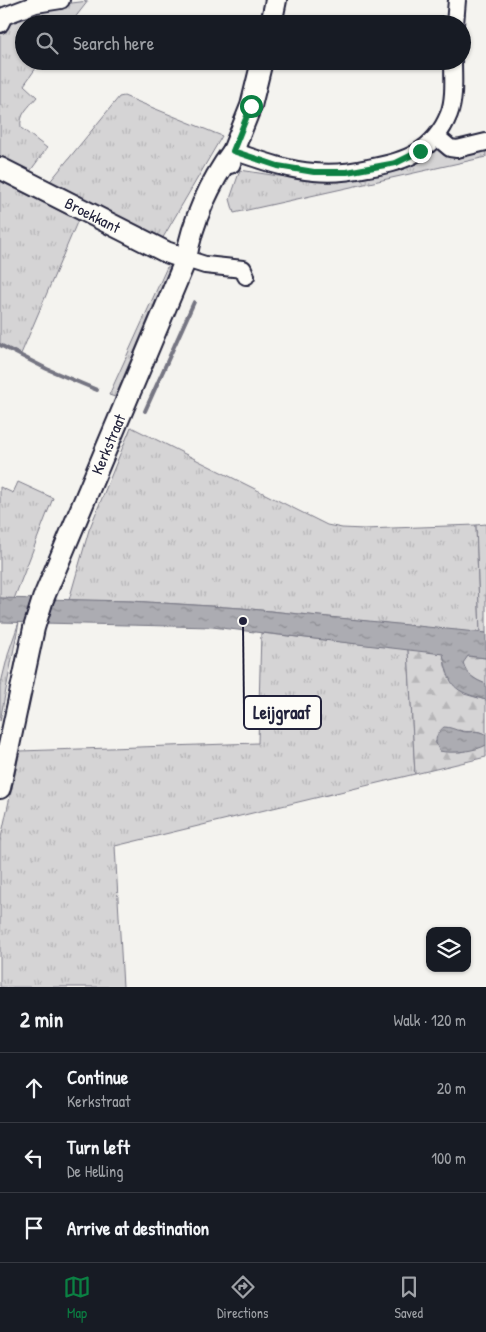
<!DOCTYPE html>
<html lang="en">
<head>
<meta charset="utf-8">
<style>
	:root { --surface:#171b24; --page:#20242c; --text:#f1f3f6; --muted:#9ea1a6; --line:#363941; --accent:#0b8043 }
	body { margin:0; font-family:"Patrick Hand",sans-serif; background:var(--page); color:var(--text) }
	.controls { position:absolute; right:15px; bottom:15px; display:grid; overflow:hidden; border-radius:10px; box-shadow:0 1px 4px #0004 }
	.controls button { width:45px; height:45px; display:grid; place-items:center; padding:0; border:0; border-bottom:1px solid var(--line); background:var(--surface); color:var(--text); font:25px sans-serif }
	.stop { position:absolute; width:15px; height:15px; margin:-11px; border:4px solid #0b8043; border-radius:50%; background:#fff }
	.stop.end { background:#0b8043; border-color:#fff; box-shadow:0 1px 5px #0008 }
	.list { margin:0; padding:0; list-style:none }
	h2 { display:flex; justify-content:space-between; align-items:center; height:65px; margin:0; padding:0 20px; font-size:21px }
	h2 small { font-size:16px; font-weight:400; color:var(--muted) }
	.list li { display:grid; grid-template-columns:32px 1fr auto; gap:15px; align-items:center; box-sizing:border-box; height:70px; padding:0 20px; border-top:1px solid var(--line) }
	.list b { display:block; font-size:19px; white-space:nowrap }
	.list p { margin:0; font-size:16px; white-space:nowrap; color:var(--muted) }
	.list em { font-size:16px; font-style:normal; color:var(--muted) }
	.icon { flex:none; width:28px; height:28px; fill:none; stroke:currentColor; stroke-width:2; stroke-linecap:round; stroke-linejoin:round }
	.map { position:relative; flex:none; width:486px; height:987px; overflow:hidden }
	.search { position:absolute; background:var(--surface); box-shadow:0 1px 4px #0004; left:15px; right:15px; top:15px; height:55px; display:flex; align-items:center; gap:12px; box-sizing:border-box; padding:0 18px; border-radius:28px; color:var(--muted); font-size:19px }
	.sheet { height:275px; background:var(--surface) }
	nav { display:flex; justify-content:space-around; align-items:center; box-sizing:border-box; height:70px; border-top:1px solid var(--line); background:var(--surface); font-size:14px; color:var(--muted) }
	nav a { display:grid; justify-items:center; gap:2px }
	nav .on { color:var(--accent) }
	.map>svg:first-child { display:block }
	.grass { fill:url(#grass-tufts); stroke:#7c7b88 }
	.forest { fill:url(#forest-firs); stroke:#7c7b88 }
	.water { fill:url(#water-ripples); stroke:#757582 }
	.lines { fill:none; stroke-linecap:round; stroke-linejoin:round }
	.stream { stroke:#757582; stroke-width:4 }
	.minor-casing { stroke:#22223b; stroke-width:20 }
	.tertiary-casing { stroke:#22223b; stroke-width:24 }
	.minor { stroke:#fdfcf7; stroke-width:16 }
	.tertiary { stroke:#fdfcf7; stroke-width:20 }
	.route { stroke:#0b8043; stroke-width:6 }
	.labels { text-anchor:middle; stroke-width:5; stroke-linejoin:round; paint-order:stroke }
	.street-label { font-size:16px; fill:#22223b; stroke:#fdfcf7 }
	.leader { fill:none; stroke:#22223b; stroke-width:2 }
	.callout-dot { fill:#22223b; stroke:#fdfcf7; stroke-width:2 }
	.callout { fill:#fdfcf7; stroke:#22223b; stroke-width:2 }
	.callout-label { font-size:18px; text-anchor:middle; font-weight:bold; fill:#22223b }
</style>
</head>
<body>
<div class="map">
<svg width="486" height="987" viewBox="0 0 486 987">
	<defs>
		<pattern id="grass-tufts" width="24" height="20" patternUnits="userSpaceOnUse" patternTransform="scale(1.25)"><rect width="24" height="20" fill="#d5d4d5"/><path d="M3 7l-1-3M5 7V3M7 7l1-3M15 17l-1-3M17 17v-4M19 17l1-3" fill="none" stroke="#b7b6b8"/></pattern>
		<pattern id="forest-firs" width="22" height="20" patternUnits="userSpaceOnUse" patternTransform="scale(1.25)"><rect width="22" height="20" fill="#d5d4d5"/><path d="M5 1l3.5 6h-7zM16 11l3.5 6h-7z" fill="#b7b6b8"/></pattern>
		<pattern id="water-ripples" width="26" height="14" patternUnits="userSpaceOnUse" patternTransform="scale(1.25)"><rect width="26" height="14" fill="#acacb2"/><path d="M2 4q2-2 4 0t4 0M15 11q2-2 4 0t4 0" fill="none" stroke="#8c8c92"/></pattern>
	</defs>
	<rect width="100%" height="100%" fill="#f4f3ef"/>
	<filter id="ink" filterUnits="userSpaceOnUse"><feTurbulence type="fractalNoise" baseFrequency=".02" numOctaves="2"/><feDisplacementMap in="SourceGraphic" scale="10" xChannelSelector="R" yChannelSelector="G"/><feConvolveMatrix kernelMatrix="1 2 1 2 8 2 1 2 1" color-interpolation-filters="sRGB"/></filter>
	<g filter="url(#ink)">
		<g class="grass">
			<path d="M 88,1 L 70,24 L 24,24 L 24,61 L 41,61 L 24,85 L 37,97 C 28,108 19,114 21,128 L 47,148 L 28,174 L 0,160 L 0,26 L 7,11 Z"/>
			<path d="M 124,96 L 222,136 L 161,241 L 48,184 L 119,97 Z"/>
			<path d="M 434,145 L 486,148 L 486,157 L 234,213 L 230,199 L 240,170 L 278,176 L 316,179 Z"/>
			<path d="M 0,181 L 78,220 L 21,354 L 0,344 Z"/>
			<path d="M 167,267 L 170,267 L 115,397 L 109,395 Z"/>
			<path d="M 131,427 L 327,525 L 342,528 L 364,529 L 476,525 L 480,633 L 241,608 L 131,601 L 69,600 L 89,530 Z"/>
			<path d="M 18,482 L 53,498 L 14,599 L 0,598 L 0,487 L 13,493 Z"/>
			<path d="M 19,622 L 0,721 L 0,687 L 9,651 Z"/>
			<path d="M 261,633 L 408,649 L 415,774 L 115,846 L 123,987 L 0,987 L 0,842 L 20,751 L 258,743 Z"/>
		</g>
		<g class="forest">
			<path d="M 486,524 L 486,633 L 480,633 L 476,525 Z"/>
			<path d="M 408,649 L 444,654 L 445,666 L 464,694 L 486,700 L 486,735 C 476,728 469,734 459,730 L 435,742 L 440,751 L 460,752 L 486,745 L 486,757 L 415,774 Z"/>
			<path d="M 468,656 L 486,658 L 486,684 C 475,680 464,674 463,661 Z"/>
		</g>
		<g class="water">
			<path d="M 0,598 L 131,601 L 241,608 L 486,633 L 486,658 L 468,656 L 463,663 C 467,675 475,680 486,684 L 486,700 C 452,690 450,688 443,654 L 212,627 L 0,622 Z"/>
			<path d="M 444,727 C 451,727 455,730 461,731 C 471,734 476,728 486,735 L 486,745 C 477,751 450,754 440,751 C 433,742 436,733 444,727 Z"/>
		</g>
		<g class="lines">
			<g class="stream">
				<path d="M 0,345 L 47,369 L 97,390"/>
				<path d="M 145,411 L 194,302"/>
			</g>
			<defs>
				<g id="minor">
					<path d="M 0,24 L 4,16 L 36,4 L 61,0"/>
					<path d="M 455,24 L 457,0"/>
					<path d="M 437,137 L 450,148 L 457,149 L 486,142"/>
					<path d="M 233,151 C 260,160 286,170 314,172 C 332,174 350,172 368,168 C 404,162 434,152 449,114 C 455,98 453,78 453,61"/>
					<path d="M 186,259 L 205,265 L 243,269 L 246,276"/>
				</g>
				<g id="tertiary">
					<path d="M 271,24 L 276,0"/>
					<path d="M 230,163 L 233,151 L 251,106 L 262,61"/>
					<path id="s1" d="M 0,168 L 166,252 L 186,259"/>
					<path id="s2" d="M 0,788 L 34,628 L 43,599 L 186,259 C 192,222 210,182 233,151"/>
				</g>
			</defs>
			<use href="#minor" class="minor-casing"/>
			<use href="#tertiary" class="tertiary-casing"/>
			<use href="#minor" class="minor"/>
			<use href="#tertiary" class="tertiary"/>
		</g>
	</g>
	<g class="lines" filter="url(#ink)">
		<path class="route" d="M 251,106 L 233,151 L 278,166 L 314,172 L 347,172 L 396,163 L 420,151"/>
	</g>
	<g class="labels">
		<g class="street-label">
			<text dy="6" stroke="none"><textPath href="#s1" startOffset="104">Broekkant</textPath></text>
			<text dy="6" stroke="none"><textPath href="#s2" startOffset="362">Kerkstraat</textPath></text>
		</g>
	</g>
	<path class="leader" d="M243 621L244 712"/>
	<circle class="callout-dot" cx="243" cy="621" r="5"/>
	<rect class="callout" x="244" y="696" width="77" height="33" rx="5"/>
	<g class="callout-label">
		<text x="282" y="719">Leijgraaf</text>
	</g>
</svg>
<div class="controls">
<button><svg class="icon" aria-label="layers" viewBox="0 0 24 24"><path d="M12 4l9 5-9 5-9-5zM3 14l9 5 9-5"/></svg></button>
</div>
<div class="stop" style="left:251px;top:106px"></div>
<div class="stop end" style="left:420px;top:151px"></div>
<div class="search"><svg class="icon" aria-label="search" viewBox="0 0 24 24"><circle cx="10" cy="10" r="6"/><path d="M15 15l6 6"/></svg>Search here</div>
</div>
<section class="sheet">
<h2>2 min<small>Walk · 120 m</small></h2>
<ul class="list">
<li><svg class="icon" aria-label="ahead" viewBox="0 0 24 24"><path d="M12 20V5M6 11l6-6 6 6"/></svg><div><b>Continue</b><p>Kerkstraat</p></div><em>20 m</em></li>
<li><svg class="icon" aria-label="left" viewBox="0 0 24 24"><path d="M17 20v-9H6M10 6l-5 5 5 5"/></svg><div><b>Turn left</b><p>De Helling</p></div><em>100 m</em></li>
<li><svg class="icon" aria-label="arrive" viewBox="0 0 24 24"><path d="M6 21V4h12l-3 4 3 4H6"/></svg><div><b>Arrive at destination</b></div></li>
</ul>
</section>
<nav>
<a class="on"><svg class="icon" aria-label="map" viewBox="0 0 24 24"><path d="M3 6l6-2 6 2 6-2v14l-6 2-6-2-6 2zM9 4v14M15 6v14"/></svg>Map</a>
<a><svg class="icon" aria-label="directions" viewBox="0 0 24 24"><path d="M12 3l9 9-9 9-9-9zM9 14v-3h6M13 9l2 2-2 2"/></svg>Directions</a>
<a><svg class="icon" aria-label="saved" viewBox="0 0 24 24"><path d="M7 4h10v16l-5-4-5 4z"/></svg>Saved</a>
</nav>
</body>
</html>
